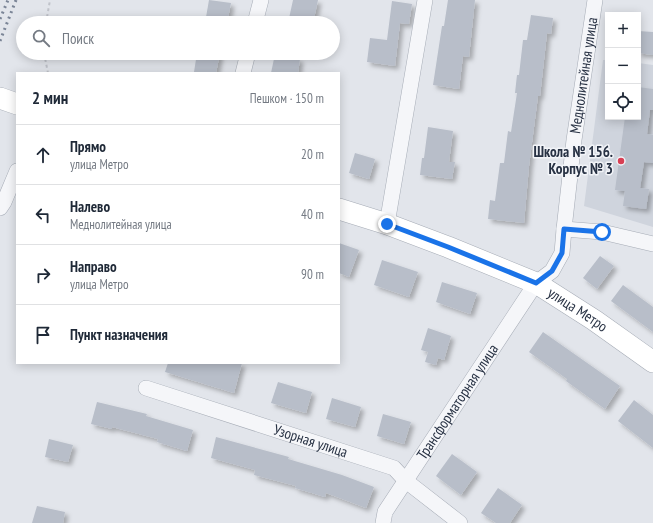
<!DOCTYPE html>
<html lang="ru">
<head>
<meta charset="utf-8">
<style>
	:root { --surface:#fff; --page:#f6f6f7; --text:#1f2937; --muted:#747a83; --line:#e0e1e3 }
	body { margin:0; font-family:"PT Sans Narrow",sans-serif; background:var(--page); color:var(--text) }
	.controls { position:absolute; right:12px; top:12px; display:grid; overflow:hidden; border-radius:0px; box-shadow:0 2px 10px #0003 }
	.controls button { width:36px; height:36px; display:grid; place-items:center; padding:0; border:0; border-bottom:1px solid var(--line); background:var(--surface); color:var(--text); font:20px sans-serif }
	.stop { position:absolute; width:12px; height:12px; margin:-9px; border:3px solid #1a73e8; border-radius:50%; background:#fff }
	.stop.end { background:#1a73e8; border-color:#fff; box-shadow:0 1px 4px #0008 }
	.list { margin:0; padding:0; list-style:none }
	h2 { display:flex; justify-content:space-between; align-items:center; height:52px; margin:0; padding:0 16px; font-size:17px }
	h2 small { font-size:13px; font-weight:400; color:var(--muted) }
	.list li { display:grid; grid-template-columns:26px 1fr auto; gap:12px; align-items:center; box-sizing:border-box; height:60px; padding:0 16px; border-top:1px solid var(--line) }
	.list b { display:block; font-size:15px; white-space:nowrap }
	.list p { margin:0; font-size:13px; white-space:nowrap; color:var(--muted) }
	.list em { font-size:13px; font-style:normal; color:var(--muted) }
	.icon { flex:none; width:22px; height:22px; fill:none; stroke:currentColor; stroke-width:2; stroke-linecap:round; stroke-linejoin:round }
	.map { position:relative; flex:none; width:653px; height:523px; overflow:hidden }
	.search { position:absolute; background:var(--surface); box-shadow:0 2px 10px #0003; left:16px; top:16px; width:324px; height:44px; display:flex; align-items:center; gap:10px; box-sizing:border-box; padding:0 14px; border-radius:22px; color:var(--muted); font-size:15px }
	.panel { position:absolute; background:var(--surface); box-shadow:0 2px 10px #0003; left:16px; top:72px; width:324px; height:292px; border-radius:0px }
	.map>svg:first-child { display:block }
	.built { fill:#cfd4dd }
	.building { fill:#b8bec9; filter:url(#shadow) }
	.lines { fill:none; stroke-linecap:round; stroke-linejoin:round }
	.street-casing { stroke:#a6acb6; stroke-width:16 }
	.secondary-casing { stroke:#a6acb6; stroke-width:22 }
	.path { stroke:#c0c3ca; stroke-width:2; stroke-dasharray:3 3; stroke-linecap:butt }
	.street { stroke:#f5f6f9; stroke-width:15 }
	.secondary { stroke:#fff; stroke-width:21 }
	.rail { stroke:#7a8496; stroke-width:3; stroke-dasharray:2 4; stroke-linecap:butt }
	.route { stroke:#1a73e8; stroke-width:5 }
	.poi-dot { fill:#d83f53; stroke:#f2f4f8; stroke-width:1.5 }
	.labels { text-anchor:middle; stroke-width:3; stroke-linejoin:round; paint-order:stroke }
	.street-label { font-size:15px; fill:#283244; stroke:#f2f4f8 }
	.poi-label { font-size:15px; font-weight:bold; fill:#283244; stroke:#f2f4f8; text-anchor:end }
</style>
</head>
<body>
<div class="map">
<svg width="653" height="523" viewBox="0 0 653 523">
	<defs>
		<filter id="shadow"><feDropShadow dx="3.5" dy="3.5" stdDeviation="2" flood-color="#0004"/></filter>
	</defs>
	<rect width="100%" height="100%" fill="#e2e5eb"/>
	<path class="built" d="M 603,60 L 608,60 L 608,117 L 638,117 L 638,63 L 653,65 L 653,227 L 584,206 Z"/>
	<g class="building">
		<path d="M 209,0 L 231,3 L 227,23 L 205,23 Z"/>
		<path d="M 293,0 L 318,0 L 313,23 L 288,23 Z"/>
		<path d="M 448,0 L 475,0 L 469,57 L 463,56 L 459,89 L 433,85 L 442,26 L 444,26 Z"/>
		<path d="M 392,1 L 412,4 L 409,24 L 400,23 L 395,66 L 367,62 L 370,38 L 387,40 Z"/>
		<path d="M 531,15 L 553,18 L 551,34 L 547,33 L 540,96 L 538,96 L 529,166 L 524,223 L 488,219 L 490,200 L 495,201 L 500,163 L 504,163 L 508,131 L 511,132 L 517,93 L 515,93 L 517,75 L 519,75 L 523,40 L 527,40 Z"/>
		<path d="M 638,31 L 653,32 L 653,55 L 638,53 Z"/>
		<path d="M 197,53 L 220,53 L 216,73 L 194,72 Z"/>
		<path d="M 275,54 L 300,59 L 298,73 L 271,73 Z"/>
		<path d="M 638,87 L 653,89 L 653,110 L 650,110 L 647,134 L 653,135 L 653,163 L 644,162 L 640,188 L 649,189 L 646,209 L 623,206 L 625,191 L 615,190 L 625,117 L 638,117 Z"/>
		<path d="M 428,127 L 453,131 L 449,162 L 455,162 L 452,179 L 420,175 L 422,158 L 424,158 Z"/>
		<path d="M 355,153 L 375,159 L 369,179 L 349,173 Z"/>
		<path d="M 339,243 L 359,250 L 349,277 L 339,273 Z"/>
		<path d="M 600,256 L 614,266 L 597,289 L 583,278 Z"/>
		<path d="M 382,260 L 418,272 L 409,297 L 374,285 Z"/>
		<path d="M 442,282 L 477,293 L 470,314 L 436,302 Z"/>
		<path d="M 623,285 L 653,307 L 653,332 L 611,301 Z"/>
		<path d="M 428,328 L 451,336 L 444,360 L 438,358 L 436,365 L 425,362 L 428,352 L 421,350 Z"/>
		<path d="M 543,332 L 620,386 L 605,409 L 566,381 L 567,379 L 529,352 Z"/>
		<path d="M 168,363 L 242,363 L 234,393 L 165,372 Z"/>
		<path d="M 278,382 L 312,392 L 306,413 L 271,403 Z"/>
		<path d="M 332,398 L 361,407 L 355,427 L 326,419 Z"/>
		<path d="M 634,400 L 653,415 L 653,448 L 618,421 Z"/>
		<path d="M 97,402 L 147,414 L 146,416 L 193,430 L 187,451 L 157,442 L 158,439 L 112,427 L 112,429 L 91,424 Z"/>
		<path d="M 383,414 L 411,422 L 404,444 L 377,436 Z"/>
		<path d="M 216,437 L 289,457 L 288,459 L 342,475 L 374,487 L 366,508 L 326,493 L 325,497 L 295,488 L 296,486 L 254,475 L 255,470 L 211,458 Z"/>
		<path d="M 49,439 L 73,445 L 68,462 L 45,457 Z"/>
		<path d="M 452,454 L 477,472 L 461,495 L 436,476 Z"/>
		<path d="M 498,488 L 522,505 L 510,523 L 496,523 L 481,513 Z"/>
		<path d="M 37,506 L 65,512 L 63,523 L 32,523 Z"/>
	</g>
	<g class="lines">
		<defs>
			<g id="street">
				<path d="M 255,23 L 261,0"/>
				<path d="M 243,73 L 248,53"/>
				<path d="M 0,208 L 4,202 L 17,171"/>
				<path d="M 387,224 L 425,0"/>
				<path d="M 564,229 L 602,232 L 653,244"/>
				<path id="s1" d="M 146,388 L 394,468 L 406,481 L 460,523"/>
				<path id="s2" d="M 383,523 L 385,512 L 536,283 L 552,271 L 562,253 L 564,229 L 574,140 L 595,0"/>
			</g>
			<g id="secondary">
				<path d="M 0,98 L 17,104"/>
				<path id="s3" d="M 339,209 L 387,224 L 448,247 L 536,283 L 594,320 L 653,362"/>
			</g>
		</defs>
		<use href="#street" class="street-casing"/>
		<use href="#secondary" class="secondary-casing"/>
		<g class="path">
			<path d="M 46,23 L 50,0"/>
			<path d="M 44,53 L 48,73"/>
		</g>
		<use href="#street" class="street"/>
		<use href="#secondary" class="secondary"/>
		<g class="rail">
			<path d="M 0,19 L 8,0"/>
			<path d="M 0,41 L 16,0"/>
		</g>
	</g>
	<g class="lines">
		<path class="route" d="M 387,224 L 448,247 L 536,283 L 552,271 L 562,253 L 564,229 L 602,232"/>
	</g>
	<circle class="poi-dot" cx="621" cy="161" r="4"/>
	<g class="labels">
		<g class="street-label">
			<text dy="5" stroke="none"><textPath href="#s2" startOffset="505">Меднолитейная улица</textPath></text>
			<text dy="5" stroke="none"><textPath href="#s3" startOffset="260">улица Метро</textPath></text>
			<text dy="5" stroke="none"><textPath href="#s2" startOffset="143">Трансформаторная улица</textPath></text>
			<text dy="5" stroke="none"><textPath href="#s1" startOffset="173">Узорная улица</textPath></text>
		</g>
		<g class="poi-label">
			<text x="613" y="157">Школа № 156.<tspan x="613" dy="17">Корпус № 3</tspan></text>
		</g>
	</g>
</svg>
<div class="controls">
<button>+</button>
<button>−</button>
<button><svg class="icon" aria-label="locate" viewBox="0 0 24 24"><circle cx="12" cy="12" r="6"/><path d="M12 2v4M12 18v4M2 12h4M18 12h4"/></svg></button>
</div>
<div class="stop" style="left:602px;top:232px"></div>
<div class="stop end" style="left:387px;top:224px"></div>
<div class="search"><svg class="icon" aria-label="search" viewBox="0 0 24 24"><circle cx="10" cy="10" r="6"/><path d="M15 15l6 6"/></svg>Поиск</div>
<section class="panel">
<h2>2 мин<small>Пешком · 150 m</small></h2>
<ul class="list">
<li><svg class="icon" aria-label="ahead" viewBox="0 0 24 24"><path d="M12 20V5M6 11l6-6 6 6"/></svg><div><b>Прямо</b><p>улица Метро</p></div><em>20 m</em></li>
<li><svg class="icon" aria-label="left" viewBox="0 0 24 24"><path d="M17 20v-9H6M10 6l-5 5 5 5"/></svg><div><b>Налево</b><p>Меднолитейная улица</p></div><em>40 m</em></li>
<li><svg class="icon" aria-label="right" viewBox="0 0 24 24"><path d="M7 20v-9h11M14 6l5 5-5 5"/></svg><div><b>Направо</b><p>улица Метро</p></div><em>90 m</em></li>
<li><svg class="icon" aria-label="arrive" viewBox="0 0 24 24"><path d="M6 21V4h12l-3 4 3 4H6"/></svg><div><b>Пункт назначения</b></div></li>
</ul>
</section>
</div>
</body>
</html>
